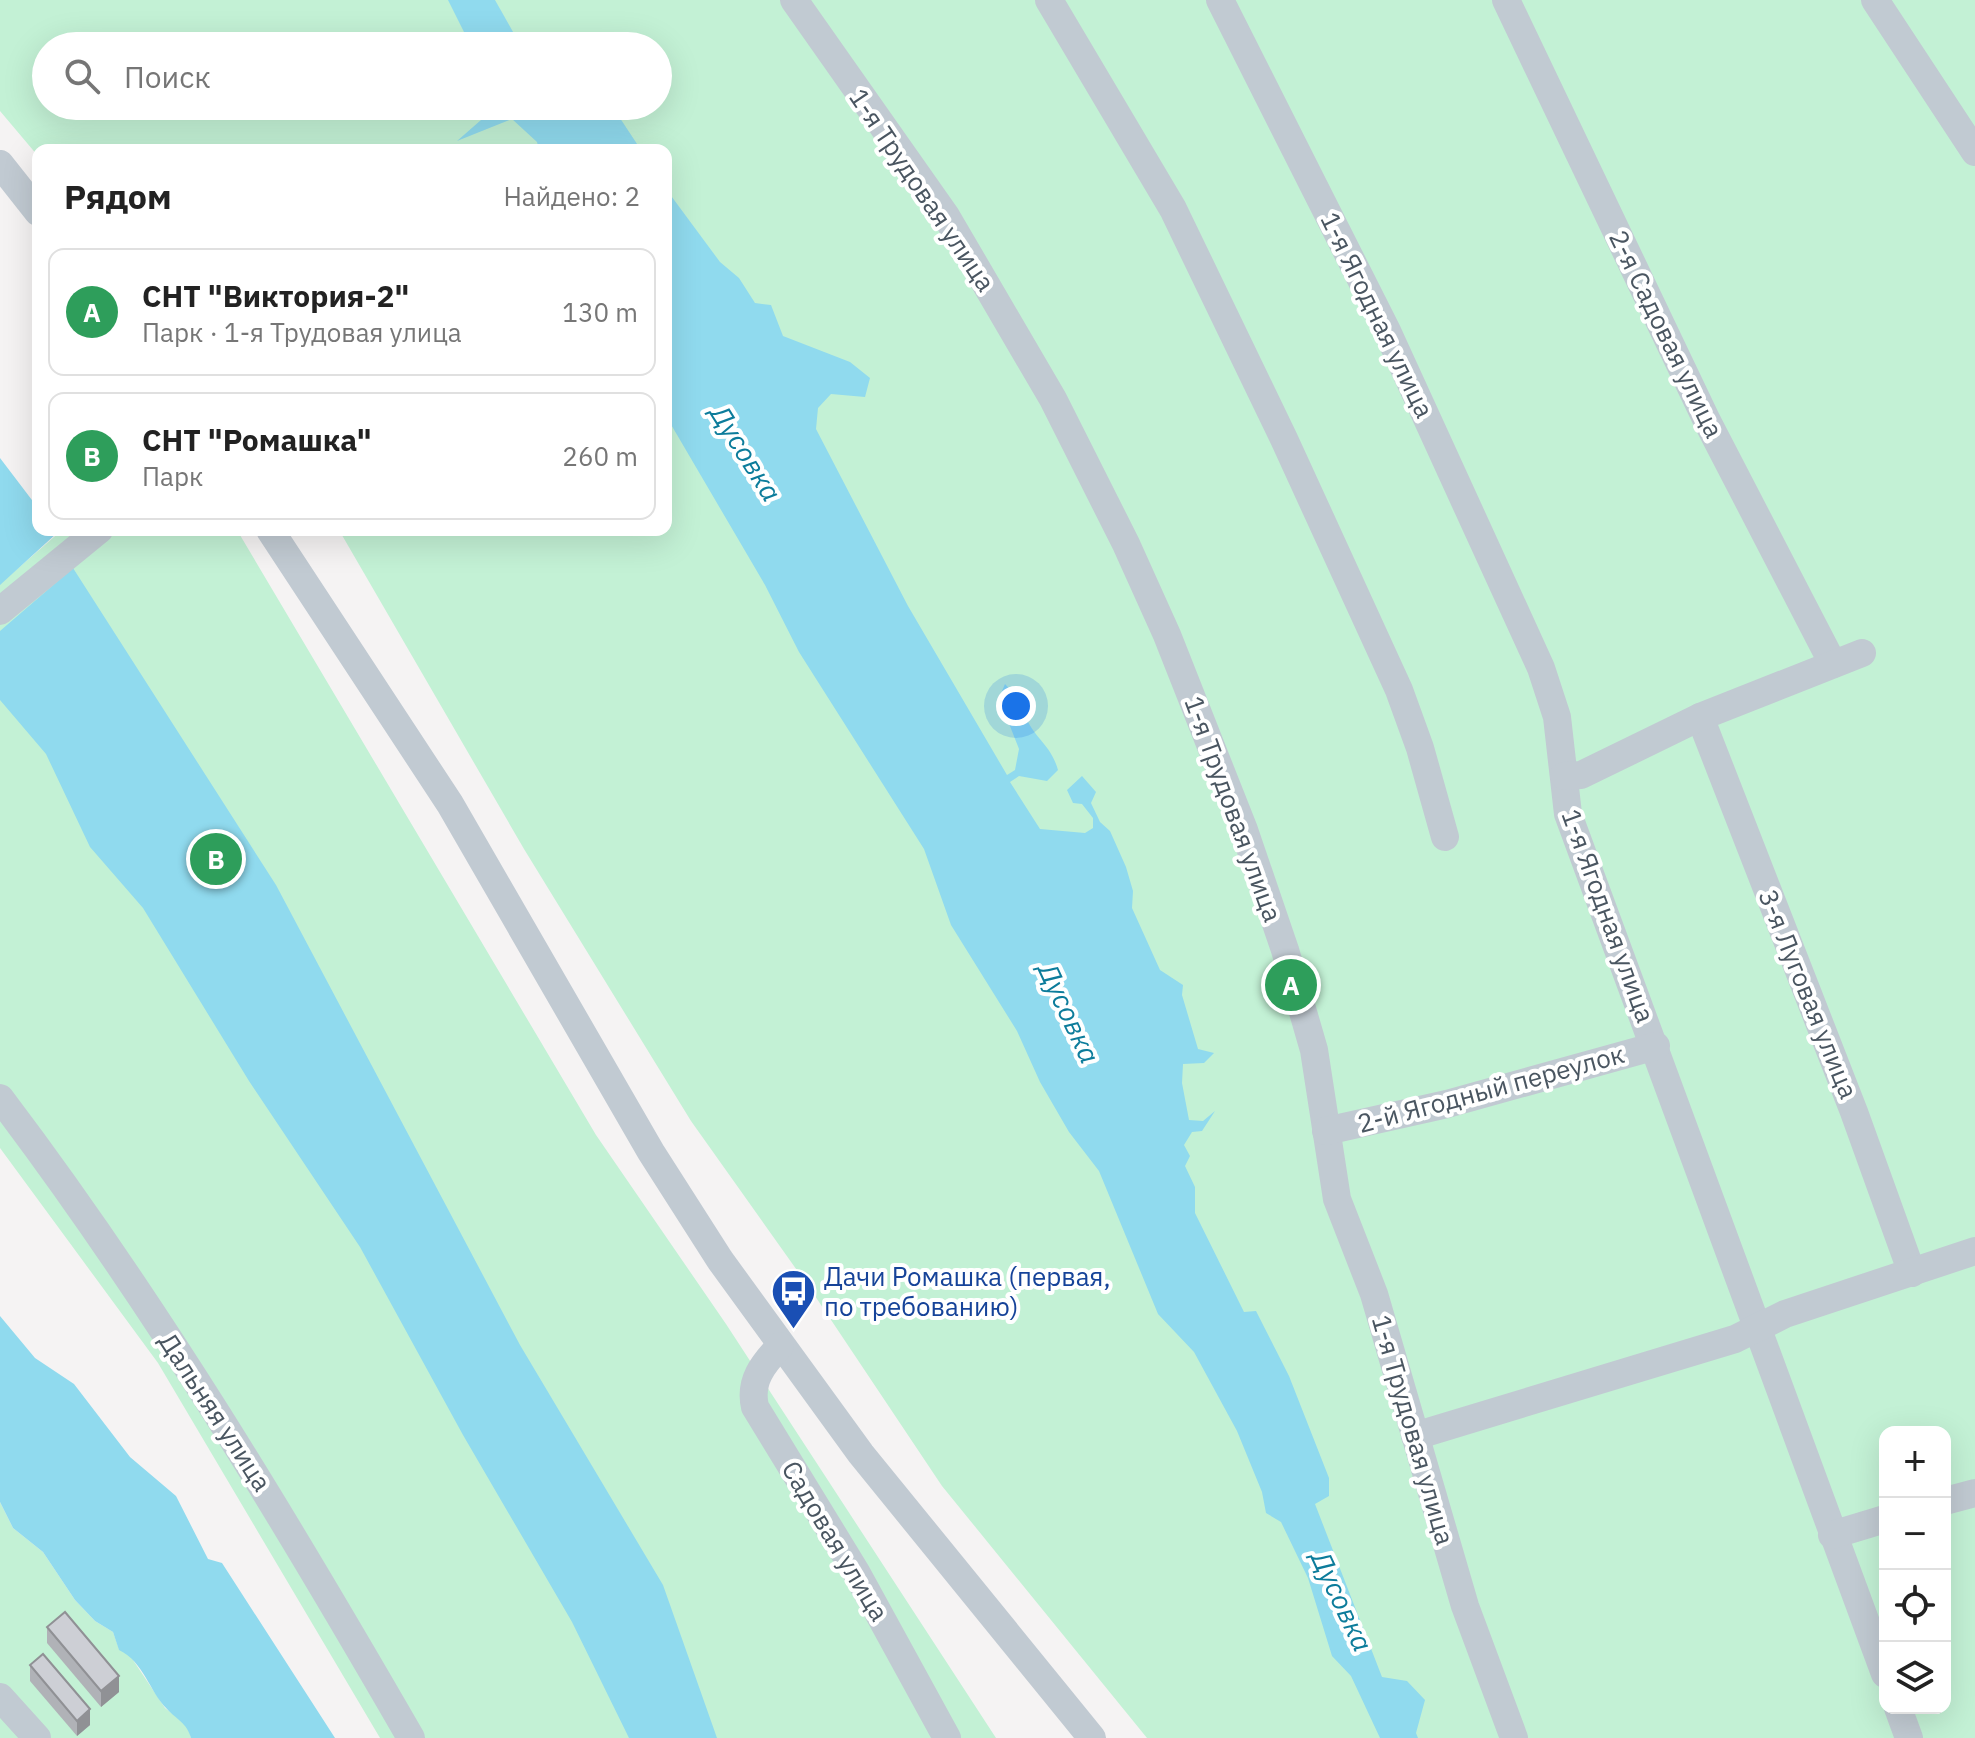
<!DOCTYPE html>
<html lang="ru">
<head>
<meta charset="utf-8">
<style>
	:root { --surface:#fff; --page:#f6f6f6; --text:#222; --muted:#767676; --line:#e0e0e0; --accent:#db2777 }
	body { margin:0; font-family:"IBM Plex Sans",sans-serif; background:var(--page); color:var(--text) }
	.controls { position:absolute; right:24px; bottom:24px; display:grid; overflow:hidden; border-radius:16px; box-shadow:0 8px 32px #0002 }
	.controls button { width:72px; height:72px; display:grid; place-items:center; padding:0; border:0; border-bottom:2px solid var(--line); background:var(--surface); color:var(--text); font:40px sans-serif }
	.you { position:absolute; left:1016px; top:706px; width:28px; height:28px; margin:-20px; border:6px solid #fff; border-radius:50%; background:#1a73e8; box-shadow:0 0 0 12px #1a73e833 }
	.badge { display:grid; place-items:center; width:52px; height:52px; border-radius:50%; background:var(--accent); color:#fff; font-size:26px; font-weight:700 }
	.pin { position:absolute; translate:-50% -50%; border:4px solid #fff; box-shadow:0 2px 8px #0006 }
	.list { margin:0; padding:0; list-style:none }
	h2 { display:flex; justify-content:space-between; align-items:center; height:104px; margin:0; padding:0 32px; font-size:34px }
	h2 small { font-size:26px; font-weight:400; color:var(--muted) }
	.list li { display:grid; grid-template-columns:52px 1fr auto; gap:24px; align-items:center; box-sizing:border-box; height:128px; margin:0 16px 16px; padding:0 16px; border:2px solid var(--line); border-radius:16px }
	.list b { display:block; font-size:30px; white-space:nowrap }
	.list p { margin:0; font-size:26px; white-space:nowrap; color:var(--muted) }
	.list em { font-size:26px; font-style:normal; color:var(--muted) }
	.icon { flex:none; width:44px; height:44px; fill:none; stroke:currentColor; stroke-width:2; stroke-linecap:round; stroke-linejoin:round }
	.map { position:relative; flex:none; width:1975px; height:1738px; overflow:hidden }
	.search { position:absolute; background:var(--surface); box-shadow:0 8px 32px #0002; left:32px; top:32px; width:640px; height:88px; display:flex; align-items:center; gap:20px; box-sizing:border-box; padding:0 28px; border-radius:44px; color:var(--muted); font-size:30px }
	.panel { position:absolute; background:var(--surface); box-shadow:0 8px 32px #0002; left:32px; top:144px; width:640px; height:392px; border-radius:16px }
	.map>svg:first-child { display:block }
	.green { fill:#c3f1d5; fill-rule:evenodd }
	.water { fill:#90daee }
	.lines { fill:none; stroke-linecap:round; stroke-linejoin:round }
	.minor { stroke:#c1cad2; stroke-width:28 }
	.wall { fill:#b0b2b7 }
	.shaded-wall { fill:#909195 }
	.building { fill:#cdcfd5; stroke:#909195; stroke-width:2 }
	.labels { text-anchor:middle; stroke-width:8; stroke-linejoin:round; paint-order:stroke }
	.street-label { font-size:26px; fill:#4a5661; stroke:#fff }
	.transit-label { font-size:26px; fill:#164399; stroke:#fff; text-anchor:start }
	.water-label { font-size:28px; font-style:italic; fill:#0c7c9b; stroke:#fff }
</style>
</head>
<body>
<div class="map">
<svg width="1975" height="1738" viewBox="0 0 1975 1738">
	<rect width="100%" height="100%" fill="#f5f3f3"/>
	<g class="green">
		<path d="M 0,0 L 1975,0 L 1975,1738 L 1147,1738 L 942,1486 L 811,1290 L 691,1121 L 524,849 L 339,530 L 666,530 L 666,150 L 38,150 L 38,156 L 0,111 ZM 46,46 L 658,46 L 658,106 L 46,106 ZM 1885,1432 L 1945,1432 L 1945,1708 L 1885,1708 Z"/>
		<path d="M 62,530 L 237,530 L 596,1135 L 726,1324 L 996,1738 L 380,1738 L 158,1363 L 0,1148 L 0,584 Z"/>
		<path d="M 0,1502 L 13,1528 L 43,1552 L 75,1600 L 95,1621 L 113,1632 L 119,1649 L 129,1654 L 165,1708 L 188,1726 L 191,1738 L 0,1738 Z"/>
	</g>
	<g class="water">
		<path d="M 448,0 L 495,0 L 521,46 L 471,46 Z"/>
		<path d="M 497,106 L 612,106 L 641,150 L 539,150 L 537,142 L 512,119 L 457,141 Z"/>
		<path d="M 666,189 L 720,262 L 739,278 L 755,303 L 771,305 L 783,336 L 850,362 L 870,378 L 865,397 L 831,394 L 818,408 L 816,429 L 908,606 L 1007,775 L 1015,770 L 1019,749 L 999,698 L 1005,684 C 1017,696 1020,708 1028,722 C 1039,742 1051,746 1058,770 L 1047,781 L 1019,776 L 1010,782 L 1040,829 L 1085,833 L 1093,828 L 1093,818 L 1082,804 L 1073,803 L 1067,790 L 1082,776 L 1096,792 L 1091,803 L 1100,822 L 1110,831 L 1126,867 L 1133,891 L 1132,908 L 1160,970 L 1183,985 L 1182,995 L 1198,1049 L 1214,1053 L 1204,1063 L 1183,1064 L 1182,1083 L 1189,1120 L 1203,1121 L 1215,1111 L 1202,1131 L 1192,1132 L 1184,1145 L 1190,1156 L 1185,1166 L 1195,1187 L 1195,1213 L 1244,1312 L 1256,1311 L 1289,1376 L 1329,1478 L 1329,1496 L 1315,1504 L 1382,1677 L 1407,1681 L 1425,1700 L 1416,1733 L 1418,1738 L 1380,1738 L 1351,1676 L 1332,1656 L 1308,1578 L 1281,1522 L 1266,1513 L 1262,1492 L 1237,1431 L 1194,1352 L 1158,1314 L 1099,1171 L 1069,1132 L 1040,1082 L 1017,1031 L 951,925 L 924,849 L 799,652 L 765,585 L 666,416 Z"/>
		<path d="M 0,458 L 38,508 L 38,530 L 57,533 L 0,585 Z"/>
		<path d="M 73,568 L 276,885 L 520,1345 L 663,1585 L 717,1738 L 629,1738 L 572,1622 L 463,1435 L 360,1247 L 249,1081 L 143,908 L 90,847 L 46,754 L 0,700 L 0,631 Z"/>
		<path d="M 0,1316 L 35,1358 L 74,1384 L 130,1457 L 176,1496 L 208,1559 L 222,1563 L 335,1738 L 191,1738 C 187,1723 177,1720 167,1709 C 149,1691 144,1662 119,1650 L 113,1632 L 95,1621 L 75,1600 L 43,1552 L 13,1528 L 0,1502 Z"/>
	</g>
	<g class="lines">
		<g class="minor">
			<path d="M 794,0 L 946,216 L 1053,399 L 1126,544 L 1167,635 L 1244,830 L 1285,950 L 1314,1050 L 1337,1199 L 1374,1294 L 1465,1606 L 1514,1738"/>
			<path d="M 1049,0 L 1173,209 L 1284,439 L 1399,690 L 1420,748 L 1445,837"/>
			<path d="M 1220,0 L 1387,331 L 1541,668 L 1557,717 L 1568,814 L 1885,1674"/>
			<path d="M 1506,0 L 1707,421 L 1833,664"/>
			<path d="M 1875,0 L 1975,152"/>
			<path d="M 0,164 L 38,212"/>
			<path d="M 270,530 L 450,804 L 651,1152 L 720,1260 L 861,1454 L 1092,1738"/>
			<path d="M 0,611 L 99,530"/>
			<path d="M 1700,717 L 1854,1112 L 1912,1273"/>
			<path d="M 1564,776 L 1581,775 L 1700,717 L 1862,653"/>
			<path d="M 0,1098 C 153,1300 284,1518 411,1738"/>
			<path d="M 1326,1131 L 1447,1104 L 1656,1046"/>
			<path d="M 780,1346 C 763,1364 749,1381 755,1407 L 856,1572 L 947,1738"/>
			<path d="M 1415,1436 L 1735,1339 L 1785,1314 L 1975,1251"/>
			<path d="M 1945,1501 L 1975,1493"/>
			<path d="M 1832,1535 L 1885,1519"/>
			<path d="M 0,1697 L 37,1738"/>
			<path d="M 1898,1708 L 1909,1738"/>
		</g>
	</g>
	<g class="wall">
		<path d="M 47,1627 L 119,1692 L 101,1707 L 47,1643 Z"/>
		<path d="M 30,1665 L 90,1725 L 77,1736 L 30,1681 Z"/>
	</g>
	<g class="shaded-wall">
		<path d="M 119,1676 L 119,1692 L 101,1707 L 101,1691 Z"/>
		<path d="M 90,1709 L 90,1725 L 77,1736 L 77,1721 Z"/>
	</g>
	<g class="building">
		<path d="M 65,1612 L 119,1676 L 101,1691 L 47,1627 Z"/>
		<path d="M 43,1654 L 90,1709 L 77,1721 L 30,1665 Z"/>
	</g>
	<defs>
		<symbol id="bus-pin" viewBox="-11 -11 22 30"><path d="M0 17L-7.5 6A9.5 9.5 0 1 1 7.5 6Z" fill="#1a4fb4" stroke="#fff"/><path d="M-5-6H5V4H4V6H2V4H-2V6H-4V4H-5ZM-3.5-4V0h7V-4ZM-3.5 1.2v1.5H-2V1.2ZM2 1.2v1.5H3.5V1.2Z" fill="#fff"/></symbol>
	</defs>
	<g fill-rule="evenodd">
		<use href="#bus-pin" x="768" y="1266" width="51" height="69"/>
	</g>
	<g class="labels">
		<g class="street-label">
			<text transform="translate(922 190) rotate(56)" y="9">1-я Трудовая улица</text>
			<text transform="translate(1377 315) rotate(64)" y="9">1-я Ягодная улица</text>
			<text transform="translate(1666 334) rotate(64)" y="9">2-я Садовая улица</text>
			<text transform="translate(1233 809) rotate(70)" y="9">1-я Трудовая улица</text>
			<text transform="translate(1608 916) rotate(70)" y="9">1-я Ягодная улица</text>
			<text transform="translate(1808 994) rotate(68)" y="9">3-я Луговая улица</text>
			<text transform="translate(1491 1089) rotate(-15)" y="9">2-й Ягодный переулок</text>
			<text transform="translate(215 1412) rotate(57)" y="9">Дальняя улица</text>
			<text transform="translate(1413 1430) rotate(74)" y="9">1-я Трудовая улица</text>
			<text transform="translate(835 1541) rotate(59)" y="9">Садовая улица</text>
		</g>
		<g class="transit-label">
			<text x="824" y="1286">Дачи Ромашка (первая,<tspan x="824" dy="30">по требованию)</tspan></text>
		</g>
		<g class="water-label">
			<text transform="translate(746 453) rotate(58)" y="10">Дусовка</text>
			<text transform="translate(1069 1013) rotate(65)" y="10">Дусовка</text>
			<text transform="translate(1342 1601) rotate(65)" y="10">Дусовка</text>
		</g>
	</g>
</svg>
<div class="controls">
<button>+</button>
<button>−</button>
<button><svg class="icon" aria-label="locate" viewBox="0 0 24 24"><circle cx="12" cy="12" r="6"/><path d="M12 2v4M12 18v4M2 12h4M18 12h4"/></svg></button>
<button><svg class="icon" aria-label="layers" viewBox="0 0 24 24"><path d="M12 4l9 5-9 5-9-5zM3 14l9 5 9-5"/></svg></button>
</div>
<div class="you"></div>
<div class="pin badge" style="left:1291px;top:985px;background:#2e9e5b">A</div>
<div class="pin badge" style="left:216px;top:859px;background:#2e9e5b">B</div>
<div class="search"><svg class="icon" aria-label="search" viewBox="0 0 24 24"><circle cx="10" cy="10" r="6"/><path d="M15 15l6 6"/></svg>Поиск</div>
<section class="panel">
<h2>Рядом<small>Найдено: 2</small></h2>
<ul class="list">
<li><span class="badge" style="background:#2e9e5b">A</span><div><b>СНТ &quot;Виктория-2&quot;</b><p>Парк · 1-я Трудовая улица</p></div><em>130 m</em></li>
<li><span class="badge" style="background:#2e9e5b">B</span><div><b>СНТ &quot;Ромашка&quot;</b><p>Парк</p></div><em>260 m</em></li>
</ul>
</section>
</div>
</body>
</html>
